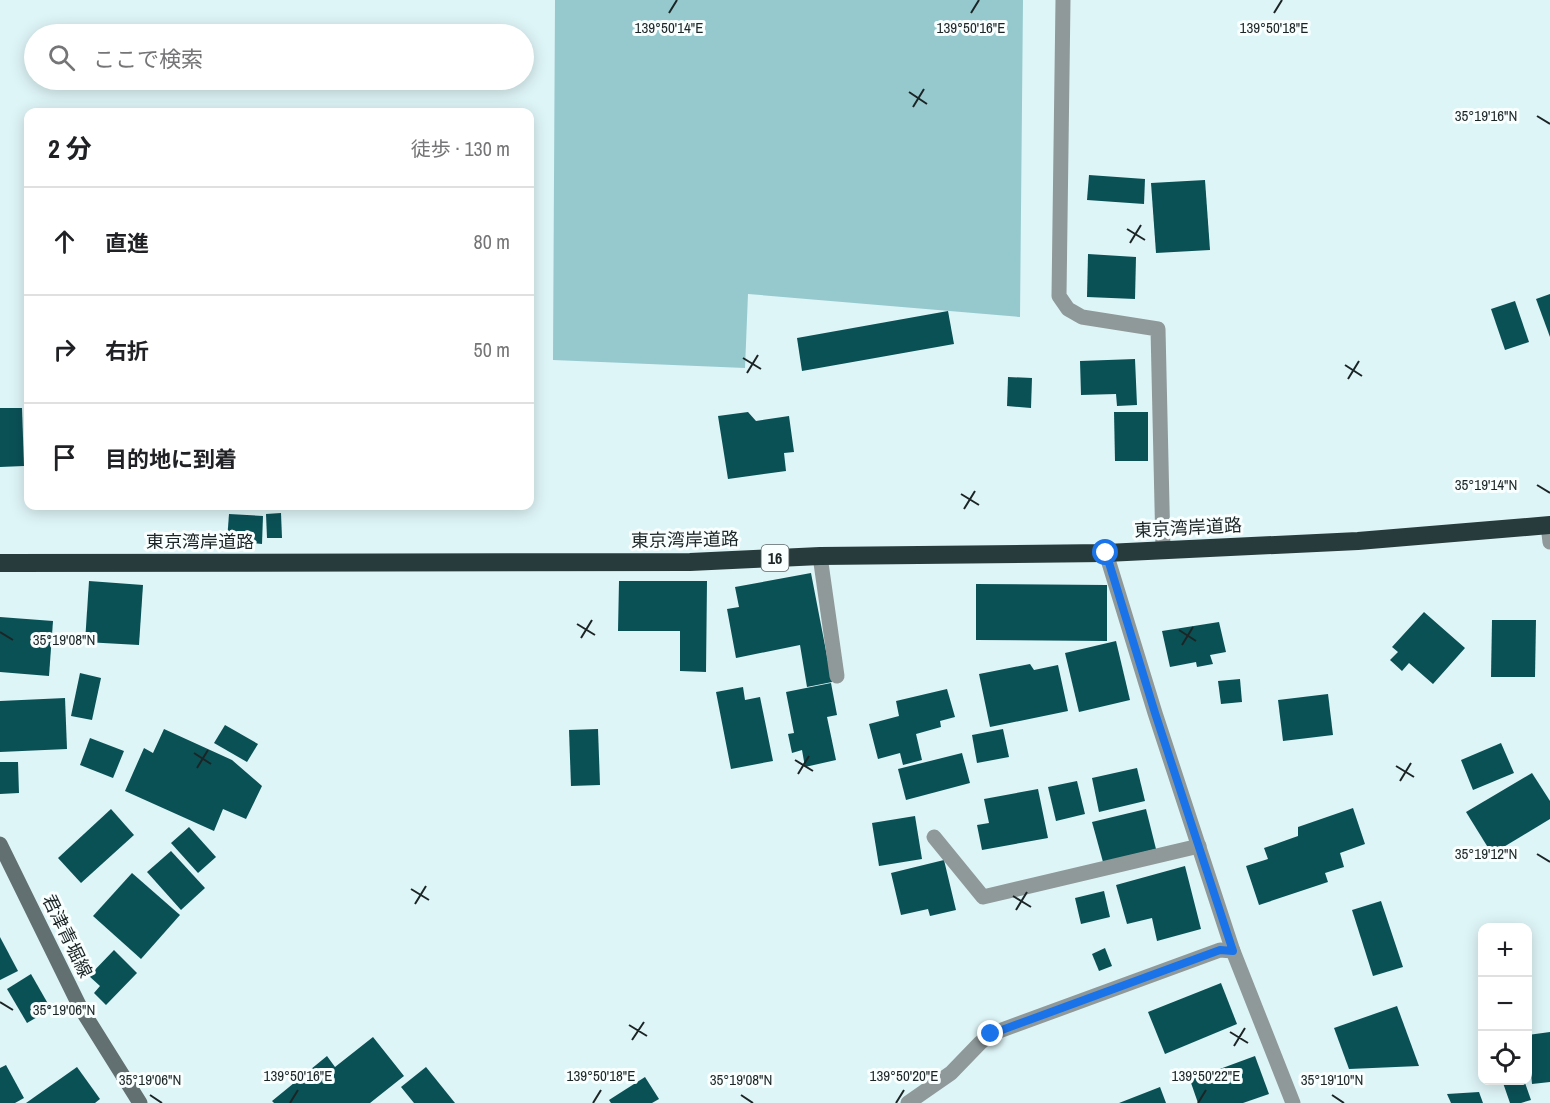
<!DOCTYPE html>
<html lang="ja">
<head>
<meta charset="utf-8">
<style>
	:root { --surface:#fff; --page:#f6f6f6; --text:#202124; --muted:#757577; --line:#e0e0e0 }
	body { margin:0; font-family:"Archivo Narrow","Noto Sans JP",sans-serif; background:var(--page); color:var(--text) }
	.controls { position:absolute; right:18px; bottom:18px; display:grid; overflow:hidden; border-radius:12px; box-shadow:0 3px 15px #0003 }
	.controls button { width:54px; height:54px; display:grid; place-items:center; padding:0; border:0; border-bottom:2px solid var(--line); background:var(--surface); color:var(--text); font:30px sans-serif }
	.stop { position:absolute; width:18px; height:18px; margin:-14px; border:4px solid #1a73e8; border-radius:50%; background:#fff }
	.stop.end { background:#1a73e8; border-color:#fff; box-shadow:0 2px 6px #0008 }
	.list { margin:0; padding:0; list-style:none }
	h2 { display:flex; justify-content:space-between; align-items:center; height:78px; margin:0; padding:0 24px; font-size:26px }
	h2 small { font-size:20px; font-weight:400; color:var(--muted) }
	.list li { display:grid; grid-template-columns:39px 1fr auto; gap:18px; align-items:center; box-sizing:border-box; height:108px; padding:0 24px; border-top:2px solid var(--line) }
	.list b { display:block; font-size:22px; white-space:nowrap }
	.list em { font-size:20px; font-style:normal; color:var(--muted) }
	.icon { flex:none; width:33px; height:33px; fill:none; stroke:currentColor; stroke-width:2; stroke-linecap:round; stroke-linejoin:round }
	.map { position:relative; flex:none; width:1550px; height:1103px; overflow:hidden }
	.search { position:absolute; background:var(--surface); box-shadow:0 3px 15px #0003; left:24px; top:24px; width:510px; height:66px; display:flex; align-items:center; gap:15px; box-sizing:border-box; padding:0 21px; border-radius:33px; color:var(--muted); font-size:22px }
	.panel { position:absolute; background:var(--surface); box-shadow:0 3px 15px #0003; left:24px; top:108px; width:510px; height:402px; border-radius:12px }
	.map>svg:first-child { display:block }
	.green { fill:#96c9cd }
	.building { fill:#0a5156 }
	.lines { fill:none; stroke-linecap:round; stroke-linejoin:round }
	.street { stroke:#8f999a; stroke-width:15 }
	.secondary { stroke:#627071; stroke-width:15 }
	.highway { stroke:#273b3c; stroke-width:18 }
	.route { stroke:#1a73e8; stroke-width:8 }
	.ticks { fill:none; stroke:#1c2526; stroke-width:2 }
	.labels { text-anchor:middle; stroke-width:6; stroke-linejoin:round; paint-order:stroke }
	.shield { fill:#f9fefe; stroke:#5e6667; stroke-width:1.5 }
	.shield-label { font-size:16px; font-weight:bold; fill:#1c2526 }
	.street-label { font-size:18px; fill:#1c2526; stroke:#f9fefe }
	.ticks-label { font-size:15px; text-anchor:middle; fill:#1c2526; stroke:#f9fefe; stroke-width:6; stroke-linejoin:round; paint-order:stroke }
</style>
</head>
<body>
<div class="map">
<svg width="1550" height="1103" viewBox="0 0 1550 1103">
	<rect width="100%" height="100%" fill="#def5f7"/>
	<path class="green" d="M 555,0 L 1023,0 L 1020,317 L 748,294 L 745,368 L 553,360 Z"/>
	<g class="building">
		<path d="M 1089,175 L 1145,179 L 1144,204 L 1087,200 Z"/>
		<path d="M 1205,180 L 1210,250 L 1156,253 L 1151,183 Z"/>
		<path d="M 27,202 L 28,202 L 28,267 L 25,267 Z"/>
		<path d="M 1088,254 L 1136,257 L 1135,299 L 1087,297 Z"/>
		<path d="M 1550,294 L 1550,337 L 1536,299 Z"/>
		<path d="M 1515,301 L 1529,342 L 1505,350 L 1491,309 Z"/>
		<path d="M 948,311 L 954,344 L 802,371 L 797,338 Z"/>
		<path d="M 1135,359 L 1137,405 L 1117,406 L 1116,394 L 1081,395 L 1080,361 Z"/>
		<path d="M 1008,377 L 1032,378 L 1031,408 L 1007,406 Z"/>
		<path d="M 0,408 L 22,408 L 24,466 L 0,467 Z"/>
		<path d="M 748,412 L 756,421 L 789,416 L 794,452 L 784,453 L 786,471 L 728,479 L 718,416 Z"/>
		<path d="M 1114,412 L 1148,412 L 1148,461 L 1115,461 Z"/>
		<path d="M 281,513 L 282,538 L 267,538 L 266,514 Z"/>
		<path d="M 229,514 L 263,516 L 262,544 L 227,541 Z"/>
		<path d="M 811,573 L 832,682 L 807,687 L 800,645 L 736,658 L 727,609 L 739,607 L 735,587 Z"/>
		<path d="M 89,581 L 143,585 L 139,645 L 85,642 Z"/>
		<path d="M 619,581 L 707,581 L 706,672 L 680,671 L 680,631 L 618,631 Z"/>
		<path d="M 976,584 L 1107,585 L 1107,641 L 976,640 Z"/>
		<path d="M 1424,612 L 1465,648 L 1433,684 L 1409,663 L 1402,671 L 1390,660 L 1398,652 L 1392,647 Z"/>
		<path d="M 0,617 L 53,621 L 49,676 L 0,672 Z"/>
		<path d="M 1492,620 L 1536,620 L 1535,677 L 1491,677 Z"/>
		<path d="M 1219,622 L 1226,652 L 1210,655 L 1213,664 L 1197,667 L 1196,662 L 1170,667 L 1162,631 Z"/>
		<path d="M 1116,641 L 1130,700 L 1079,712 L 1065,653 Z"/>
		<path d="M 1030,664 L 1034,670 L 1058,665 L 1068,711 L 990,727 L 979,674 Z"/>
		<path d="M 80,673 L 101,678 L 92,720 L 71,716 Z"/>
		<path d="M 1240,679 L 1242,702 L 1221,704 L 1218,681 Z"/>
		<path d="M 831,683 L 837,715 L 827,717 L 836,760 L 805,767 L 802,750 L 792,753 L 788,734 L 794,733 L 786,692 Z"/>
		<path d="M 743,687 L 745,700 L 760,697 L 773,761 L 731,769 L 716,692 Z"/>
		<path d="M 947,689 L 955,717 L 940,721 L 941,727 L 916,734 L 922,760 L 903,765 L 900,753 L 878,759 L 869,724 L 899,716 L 896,701 Z"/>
		<path d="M 1328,694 L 1333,735 L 1283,741 L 1278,700 Z"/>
		<path d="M 65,698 L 67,749 L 0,752 L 0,701 Z"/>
		<path d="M 225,725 L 258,744 L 247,762 L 214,743 Z"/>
		<path d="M 164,729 L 232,760 L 262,786 L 246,819 L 223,809 L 214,831 L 125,791 L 144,748 L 153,753 Z"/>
		<path d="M 598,729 L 600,785 L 571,786 L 569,730 Z"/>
		<path d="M 1003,729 L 1009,757 L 977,763 L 972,735 Z"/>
		<path d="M 90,738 L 124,751 L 113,778 L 80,765 Z"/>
		<path d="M 1501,743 L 1514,773 L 1473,790 L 1461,760 Z"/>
		<path d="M 962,753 L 970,783 L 906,800 L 898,769 Z"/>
		<path d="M 0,762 L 18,762 L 19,793 L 0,794 Z"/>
		<path d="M 1137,768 L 1145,801 L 1099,812 L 1092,778 Z"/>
		<path d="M 1532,773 L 1550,801 L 1550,819 L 1492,854 L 1466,812 Z"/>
		<path d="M 1077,781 L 1085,814 L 1056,821 L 1048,787 Z"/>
		<path d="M 1038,789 L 1048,838 L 982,850 L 977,825 L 989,823 L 984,799 Z"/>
		<path d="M 1353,808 L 1365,844 L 1340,853 L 1344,867 L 1325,873 L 1328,882 L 1259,905 L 1246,866 L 1268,859 L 1264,848 L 1298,836 L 1298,827 Z"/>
		<path d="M 111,809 L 134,835 L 81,883 L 58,858 Z"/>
		<path d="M 1146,809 L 1156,849 L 1103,862 L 1092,822 Z"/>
		<path d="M 915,816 L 922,859 L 879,866 L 872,823 Z"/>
		<path d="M 189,827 L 216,857 L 198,873 L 171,843 Z"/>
		<path d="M 171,851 L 205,888 L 181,910 L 147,872 Z"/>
		<path d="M 944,860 L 956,910 L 930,916 L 928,909 L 901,915 L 891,873 Z"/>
		<path d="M 1185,866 L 1201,929 L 1157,941 L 1152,918 L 1127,924 L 1116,885 Z"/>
		<path d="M 132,873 L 180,915 L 141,959 L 93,916 Z"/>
		<path d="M 1104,891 L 1110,917 L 1081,924 L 1075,898 Z"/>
		<path d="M 1381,901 L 1403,967 L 1373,976 L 1352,910 Z"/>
		<path d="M 0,937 L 18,971 L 0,980 Z"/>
		<path d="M 1105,948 L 1112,966 L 1099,971 L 1092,954 Z"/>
		<path d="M 114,950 L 137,973 L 106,1005 L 94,993 L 100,986 L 89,976 Z"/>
		<path d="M 31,974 L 51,1009 L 27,1023 L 7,989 Z"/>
		<path d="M 1221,983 L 1237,1024 L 1165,1054 L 1148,1012 Z"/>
		<path d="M 1397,1006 L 1419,1066 L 1349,1069 L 1334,1028 Z"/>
		<path d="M 1550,1032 L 1550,1082 L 1532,1084 L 1528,1035 Z"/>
		<path d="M 373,1037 L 404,1076 L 370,1103 L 274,1103 L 272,1101 L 327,1056 L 335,1067 Z"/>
		<path d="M 1255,1056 L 1269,1094 L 1243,1103 L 1198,1103 L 1190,1080 Z"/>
		<path d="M 6,1065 L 24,1098 L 15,1103 L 0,1103 L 0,1068 Z"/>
		<path d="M 77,1067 L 100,1099 L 95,1103 L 26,1103 Z"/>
		<path d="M 426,1067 L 455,1103 L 414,1103 L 401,1087 Z"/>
		<path d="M 645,1077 L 659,1099 L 652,1103 L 611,1103 L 609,1100 Z"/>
		<path d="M 1502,1080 L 1524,1080 L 1531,1100 L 1521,1103 L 1510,1103 Z"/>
		<path d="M 1160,1087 L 1166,1103 L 1119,1103 Z"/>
		<path d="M 1479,1092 L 1483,1103 L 1451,1103 L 1447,1094 Z"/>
	</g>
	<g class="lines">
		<g class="street">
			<path d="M 1063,0 L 1059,296 L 1068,309 L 1082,317 L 1158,329 L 1163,549"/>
			<path d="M 1548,525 L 1550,542"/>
			<path d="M 1106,553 L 1155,713 L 1233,951 L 1293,1103"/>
			<path d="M 820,556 L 837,676"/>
			<path d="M 934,837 L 983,897 L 1199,846"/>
			<path d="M 908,1103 L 951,1073 L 980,1043 L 991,1034 L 1220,950 L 1233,951"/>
		</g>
		<path class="secondary" d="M 0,844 L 80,1007 L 140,1103"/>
		<path class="highway" d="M 0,563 L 690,562 L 820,556 L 1106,553 L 1358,541 L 1550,525"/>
	</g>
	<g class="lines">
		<path class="route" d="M 991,1034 L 1220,950 L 1233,951 L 1155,713 L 1106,553"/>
	</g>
	<path class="ticks" d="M 669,13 L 677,0M 971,13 L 979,0M 1274,13 L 1282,0M 909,92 L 927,104M 913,107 L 924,89M 1537,116 L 1550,124M 1127,229 L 1145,240M 1130,243 L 1141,225M 743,358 L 761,369M 1345,365 L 1362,376M 747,373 L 758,355M 1348,379 L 1359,361M 1537,485 L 1550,493M 961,494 L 979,505M 964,509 L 975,491M 577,624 L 595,635M 1179,630 L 1196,641M 0,632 L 13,640M 581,638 L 592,620M 1182,645 L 1193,627M 194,753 L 211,764M 795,760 L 813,771M 1396,766 L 1414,777M 197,768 L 208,750M 798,774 L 809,756M 1400,781 L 1411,763M 1537,854 L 1550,862M 411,889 L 429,900M 1013,896 L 1031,907M 415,904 L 426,886M 1016,910 L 1027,892M 0,1002 L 13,1010M 629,1025 L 647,1036M 1230,1032 L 1248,1043M 632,1040 L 644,1022M 1234,1046 L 1245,1028M 150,1095 L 162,1103M 741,1095 L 753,1103M 1332,1095 L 1344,1103M 290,1103 L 298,1090M 593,1103 L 601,1090M 896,1103 L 904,1090M 1198,1103 L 1206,1090"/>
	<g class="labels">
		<rect class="shield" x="761.5" y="545" width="27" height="26" rx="4.5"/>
		<g class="shield-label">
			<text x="775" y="564">16</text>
		</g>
		<g class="street-label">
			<text transform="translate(1188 528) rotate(-3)" y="6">東京湾岸道路</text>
			<text transform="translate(685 540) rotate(-1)" y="6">東京湾岸道路</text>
			<text x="200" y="548">東京湾岸道路</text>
			<text transform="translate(67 936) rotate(64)" y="6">君津青堀線</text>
		</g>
	</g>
	<g class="ticks-label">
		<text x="669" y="33">139°50'14"E</text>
		<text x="971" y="33">139°50'16"E</text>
		<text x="1274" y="33">139°50'18"E</text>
		<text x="1486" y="121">35°19'16"N</text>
		<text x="1486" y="490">35°19'14"N</text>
		<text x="64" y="645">35°19'08"N</text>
		<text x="1486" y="859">35°19'12"N</text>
		<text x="64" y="1015">35°19'06"N</text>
		<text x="298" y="1081">139°50'16"E</text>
		<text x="601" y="1081">139°50'18"E</text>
		<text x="904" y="1081">139°50'20"E</text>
		<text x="1206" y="1081">139°50'22"E</text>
		<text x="150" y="1085">35°19'06"N</text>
		<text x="741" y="1085">35°19'08"N</text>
		<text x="1332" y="1085">35°19'10"N</text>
	</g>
</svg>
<div class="controls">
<button>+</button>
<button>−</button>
<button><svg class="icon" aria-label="locate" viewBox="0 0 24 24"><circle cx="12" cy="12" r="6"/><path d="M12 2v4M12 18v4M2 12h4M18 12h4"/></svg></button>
</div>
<div class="stop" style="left:1106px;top:553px"></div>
<div class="stop end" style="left:991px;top:1034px"></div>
<div class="search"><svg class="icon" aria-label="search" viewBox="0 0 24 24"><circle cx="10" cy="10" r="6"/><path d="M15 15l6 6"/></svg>ここで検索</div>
<section class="panel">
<h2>2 分<small>徒歩 · 130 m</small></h2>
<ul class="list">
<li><svg class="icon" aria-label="ahead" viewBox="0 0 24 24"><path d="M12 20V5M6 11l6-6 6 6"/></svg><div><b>直進</b></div><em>80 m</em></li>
<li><svg class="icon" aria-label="right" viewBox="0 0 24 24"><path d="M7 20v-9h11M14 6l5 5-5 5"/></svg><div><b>右折</b></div><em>50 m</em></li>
<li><svg class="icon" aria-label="arrive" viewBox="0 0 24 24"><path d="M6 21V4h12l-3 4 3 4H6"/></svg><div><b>目的地に到着</b></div></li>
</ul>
</section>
</div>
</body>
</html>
